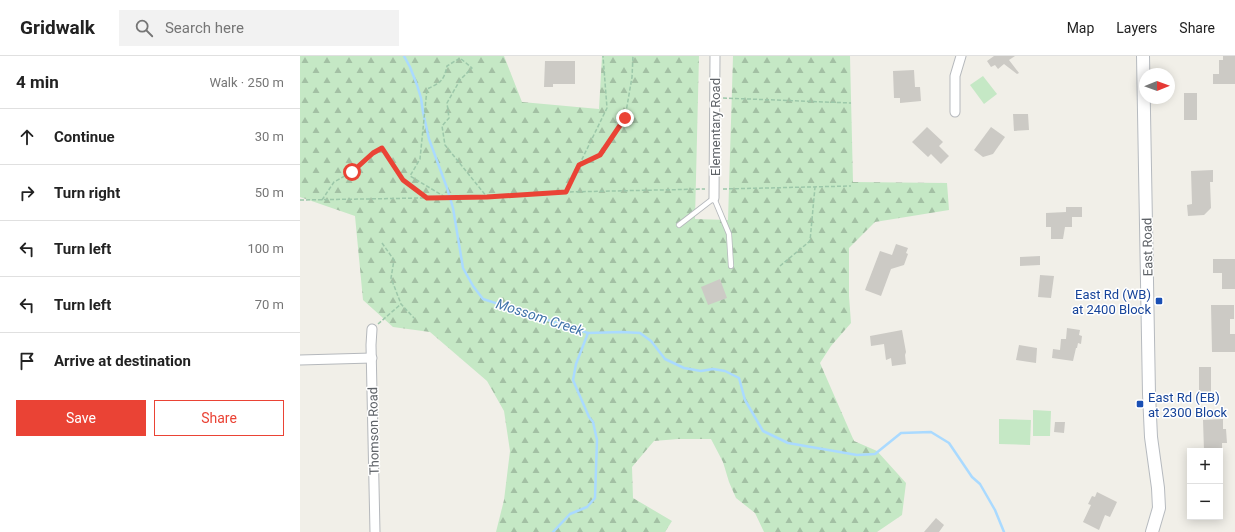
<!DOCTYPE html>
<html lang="en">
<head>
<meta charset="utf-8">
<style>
	:root { --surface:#fff; --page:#f2f2f2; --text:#222; --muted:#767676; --line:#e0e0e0; --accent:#ea4335 }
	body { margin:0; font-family:Roboto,sans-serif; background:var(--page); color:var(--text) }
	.controls { position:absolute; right:12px; bottom:12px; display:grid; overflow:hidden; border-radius:0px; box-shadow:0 2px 10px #0003 }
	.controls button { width:36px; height:36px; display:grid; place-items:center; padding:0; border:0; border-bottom:1px solid var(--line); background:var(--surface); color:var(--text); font:20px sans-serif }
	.compass { position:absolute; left:839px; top:12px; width:36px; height:36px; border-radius:50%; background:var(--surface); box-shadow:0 2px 10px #0003; rotate:89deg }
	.stop { position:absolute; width:12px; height:12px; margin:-9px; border:3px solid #ea4335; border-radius:50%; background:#fff }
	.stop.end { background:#ea4335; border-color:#fff; box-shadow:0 1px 4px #0008 }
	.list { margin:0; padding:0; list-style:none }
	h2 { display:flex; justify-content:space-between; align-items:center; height:52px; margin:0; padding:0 16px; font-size:17px }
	h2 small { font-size:13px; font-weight:400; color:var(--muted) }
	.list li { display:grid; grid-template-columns:26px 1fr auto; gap:12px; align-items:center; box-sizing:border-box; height:56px; padding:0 16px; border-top:1px solid var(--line) }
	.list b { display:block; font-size:15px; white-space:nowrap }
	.list em { font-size:13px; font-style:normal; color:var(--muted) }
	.actions { display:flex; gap:8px; padding:12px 16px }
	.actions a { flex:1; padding:9px 0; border:1px solid var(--accent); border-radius:0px; text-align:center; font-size:14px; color:var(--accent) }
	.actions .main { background:var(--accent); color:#fff }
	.icon { flex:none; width:22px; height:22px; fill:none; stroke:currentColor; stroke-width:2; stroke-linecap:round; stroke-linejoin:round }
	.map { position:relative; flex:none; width:935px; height:476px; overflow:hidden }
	header { display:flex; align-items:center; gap:24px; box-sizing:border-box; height:56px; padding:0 20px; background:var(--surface); border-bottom:1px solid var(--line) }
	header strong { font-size:19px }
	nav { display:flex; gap:22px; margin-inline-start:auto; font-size:14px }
	.search { width:280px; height:36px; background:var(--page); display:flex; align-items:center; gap:10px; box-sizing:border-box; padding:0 14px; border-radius:0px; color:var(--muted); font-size:15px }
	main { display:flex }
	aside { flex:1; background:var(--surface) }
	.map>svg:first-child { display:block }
	.forest { fill:url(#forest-firs) }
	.pitch { fill:#c5e8c5 }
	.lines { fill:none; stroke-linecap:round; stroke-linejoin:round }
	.stream { stroke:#aadaff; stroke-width:2.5 }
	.building { fill:#cccac5 }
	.service-casing { stroke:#b5b8bc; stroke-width:6 }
	.minor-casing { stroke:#b5b8bc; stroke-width:11 }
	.secondary-casing { stroke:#b6babf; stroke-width:14 }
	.path { stroke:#9cc7a9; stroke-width:1.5; stroke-dasharray:4 2; stroke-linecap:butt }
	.service { stroke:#fff; stroke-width:4.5 }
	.minor { stroke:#fff; stroke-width:9 }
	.secondary { stroke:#fff; stroke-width:12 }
	.route { stroke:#ea4335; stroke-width:5 }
	.transit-dot { fill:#1a4fb4; stroke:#fff; stroke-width:1.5 }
	.labels { text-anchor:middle; stroke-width:3; stroke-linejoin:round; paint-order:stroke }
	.street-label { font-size:13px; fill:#5f6368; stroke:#fff }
	.transit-label { font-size:13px; fill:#164399; stroke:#fff; text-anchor:end }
	.water-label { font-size:14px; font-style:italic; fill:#4174aa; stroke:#fff }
</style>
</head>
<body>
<header>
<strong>Gridwalk</strong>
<div class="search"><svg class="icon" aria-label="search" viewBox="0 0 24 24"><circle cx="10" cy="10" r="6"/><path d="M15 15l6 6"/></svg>Search here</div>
<nav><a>Map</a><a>Layers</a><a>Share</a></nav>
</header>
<main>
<aside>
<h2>4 min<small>Walk · 250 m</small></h2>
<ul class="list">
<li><svg class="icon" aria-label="ahead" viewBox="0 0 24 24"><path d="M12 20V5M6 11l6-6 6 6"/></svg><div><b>Continue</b></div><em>30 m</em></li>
<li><svg class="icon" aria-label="right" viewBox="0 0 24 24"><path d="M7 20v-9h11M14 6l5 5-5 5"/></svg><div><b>Turn right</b></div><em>50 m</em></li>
<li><svg class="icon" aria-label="left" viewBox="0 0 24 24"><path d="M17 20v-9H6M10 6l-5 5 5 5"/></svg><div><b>Turn left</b></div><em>100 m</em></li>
<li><svg class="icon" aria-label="left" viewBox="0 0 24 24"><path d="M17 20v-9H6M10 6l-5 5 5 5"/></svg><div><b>Turn left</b></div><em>70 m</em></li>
<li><svg class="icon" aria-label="arrive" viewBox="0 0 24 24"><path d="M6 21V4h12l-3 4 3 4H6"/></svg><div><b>Arrive at destination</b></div></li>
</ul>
<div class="actions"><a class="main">Save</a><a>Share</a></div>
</aside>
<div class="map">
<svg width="935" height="476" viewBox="0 0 935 476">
	<defs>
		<pattern id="forest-firs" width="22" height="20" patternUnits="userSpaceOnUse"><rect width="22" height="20" fill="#c5e8c5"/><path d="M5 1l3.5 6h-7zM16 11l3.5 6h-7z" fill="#a3c0a4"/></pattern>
	</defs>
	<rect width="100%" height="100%" fill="#f1efe8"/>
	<path class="forest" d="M 0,0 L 204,0 L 222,46 L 299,53 L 302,0 L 399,0 L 395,163 L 428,164 L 433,0 L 550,0 L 553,126 L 647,127 L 649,154 L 575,166 L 549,192 L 549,240 L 551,267 L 531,290 L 520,307 L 554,385 L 577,395 L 606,427 L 602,459 L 577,476 L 464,476 L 455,457 L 436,442 L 429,426 L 423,406 L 411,383 L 378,383 L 354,385 L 332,411 L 333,442 L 372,465 L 365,476 L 196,476 L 204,444 L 210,395 L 204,355 L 187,325 L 130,276 L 93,271 L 63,244 L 55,160 L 0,141 Z"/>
	<g class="pitch">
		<path d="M 683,20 L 697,38 L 684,48 L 670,29 Z"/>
		<path d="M 733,354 L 751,355 L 750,380 L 733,380 Z"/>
		<path d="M 699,363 L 731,364 L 730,389 L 699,388 Z"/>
	</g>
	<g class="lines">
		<g class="stream">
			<path d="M 104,0 L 110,11 L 117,29 L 121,42 L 123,56 L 129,83 L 147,132 L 153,152 L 163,212 L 173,230 L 183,243 L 288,277 L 322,276 L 340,277 L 351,285 L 365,303 L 384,312 L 401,315 L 413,313 L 425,315 L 439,322 L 445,344 L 463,375 L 488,387 L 557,399 L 575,398 L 601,377 L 631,376 L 649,387 L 672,421 L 680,428 L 695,454 L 704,476"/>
			<path d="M 253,476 L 270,458 L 287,451 L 295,442 L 297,384 L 293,366 L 289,361 L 273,324 L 276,308 L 288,277"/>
		</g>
	</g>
	<g class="building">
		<path d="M 694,0 L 715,0 L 709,4 L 719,17 L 717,18 L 704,8 L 698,13 L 695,9 L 691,11 L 687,5 Z"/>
		<path d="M 923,0 L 935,0 L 935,28 L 913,28 L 913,18 L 919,18 L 919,4 L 923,4 Z"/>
		<path d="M 245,5 L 275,5 L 275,28 L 253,28 L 253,31 L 244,31 Z"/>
		<path d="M 614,14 L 615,31 L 620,31 L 621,45 L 600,47 L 600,42 L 594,42 L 593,15 Z"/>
		<rect x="884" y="37" width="13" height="27"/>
		<path d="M 713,58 L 728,58 L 729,74 L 714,75 Z"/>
		<path d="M 627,71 L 643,86 L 639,90 L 649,100 L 641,108 L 631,98 L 628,101 L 612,86 Z"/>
		<path d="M 691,71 L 705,81 L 693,98 L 683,101 L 674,94 Z"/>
		<path d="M 913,114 L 913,126 L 910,126 L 911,152 L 904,159 L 888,160 L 887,149 L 892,148 L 891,115 Z"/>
		<path d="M 766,151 L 782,151 L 782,161 L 772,161 L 772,171 L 765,171 L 763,183 L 751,183 L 751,171 L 746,171 L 746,157 L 766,156 Z"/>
		<path d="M 596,188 L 608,192 L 606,197 L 608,198 L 604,209 L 591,213 L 581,240 L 565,234 L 580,195 L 592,199 Z"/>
		<path d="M 740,200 L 740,209 L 720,210 L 720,201 Z"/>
		<path d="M 913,203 L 935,203 L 935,233 L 922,233 L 922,217 L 913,217 Z"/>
		<path d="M 740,219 L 754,220 L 751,242 L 738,241 Z"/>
		<path d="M 420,223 L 427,242 L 408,249 L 401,231 Z"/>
		<path d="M 911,249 L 934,249 L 934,263 L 930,263 L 930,278 L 935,278 L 935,296 L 912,296 Z"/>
		<path d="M 767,272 L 780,274 L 779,279 L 782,280 L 781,288 L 778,287 L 777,292 L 776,292 L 773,305 L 752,302 L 753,293 L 760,294 L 761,283 L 766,283 Z"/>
		<path d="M 602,274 L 606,296 L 605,299 L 606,308 L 592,310 L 591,302 L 586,304 L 584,288 L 571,290 L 570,280 Z"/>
		<path d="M 719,289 L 737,292 L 736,307 L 716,304 Z"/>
		<rect x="899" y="311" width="12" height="27"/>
		<path d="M 923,363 L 923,373 L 926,373 L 927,387 L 922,387 L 922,395 L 904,395 L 903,364 Z"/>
		<path d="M 755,366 L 765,366 L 764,377 L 754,376 Z"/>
		<path d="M 797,436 L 817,446 L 810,461 L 805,459 L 799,474 L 783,466 L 791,449 L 788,448 L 792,440 L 795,441 Z"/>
		<path d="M 636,462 L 644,469 L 639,476 L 624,476 Z"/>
	</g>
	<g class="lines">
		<defs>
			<path id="service" d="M 379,169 L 414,142 L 429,178 L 431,210"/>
			<g id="minor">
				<path d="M 655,56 L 655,20 L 661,0"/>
				<path d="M 414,142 L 415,0"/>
				<path d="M 72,273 L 71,289 L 75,476"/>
				<path d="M 0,304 L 72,302"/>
			</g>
			<path id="secondary" d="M 843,0 L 849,338 L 851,381 L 858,432 L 859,452 L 852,476"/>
		</defs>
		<use href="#service" class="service-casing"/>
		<use href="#minor" class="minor-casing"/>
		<use href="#secondary" class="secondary-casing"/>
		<g class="path">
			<path d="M 423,42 L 551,47"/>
			<path d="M 279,109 L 301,99 L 325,62 L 332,21 L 333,0"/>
			<path d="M 423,133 L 551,130"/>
			<path d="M 266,136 L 307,52 L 303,0"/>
			<path d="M 145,141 L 110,120 L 120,103 L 127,33 C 140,27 144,25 147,10 L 160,2 L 172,12 L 160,24 L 147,47 L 149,62 L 142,70 L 145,89 L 187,141"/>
			<path d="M 0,144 L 187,141 L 266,136 L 405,133"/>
			<path d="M 22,144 L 34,126 L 52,116 L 73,97 L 82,92 L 103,124 L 127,142"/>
			<path d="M 82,187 L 94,204 L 91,222 L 101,248 L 114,262"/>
			<path d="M 480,210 L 510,185 L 515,131"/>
			<path d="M 78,268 L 101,248"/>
		</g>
		<use href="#service" class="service"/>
		<use href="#minor" class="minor"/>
		<use href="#secondary" class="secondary"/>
	</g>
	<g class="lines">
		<path class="route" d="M 52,116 L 73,97 L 82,92 L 103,124 L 127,142 L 187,141 L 266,136 L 279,109 L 300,99 L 325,62"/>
	</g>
	<g class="transit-dot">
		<rect x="855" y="241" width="8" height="8" rx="2"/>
		<rect x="836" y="344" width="8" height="8" rx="2"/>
	</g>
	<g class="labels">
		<g class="street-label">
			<text transform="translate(415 71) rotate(-90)" y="5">Elementary Road</text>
			<text transform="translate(847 191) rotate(-91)" y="5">East Road</text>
			<text transform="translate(73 375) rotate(-91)" y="5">Thomson Road</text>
		</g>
		<g class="transit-label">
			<text x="851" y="243">East Rd (WB)<tspan x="851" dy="15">at 2400 Block</tspan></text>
			<text x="848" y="346" text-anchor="start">East Rd (EB)<tspan x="848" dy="15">at 2300 Block</tspan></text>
		</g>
		<g class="water-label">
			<text transform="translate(240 261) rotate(18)" y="5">Mossom Creek</text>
		</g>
	</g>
</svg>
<div class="controls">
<button>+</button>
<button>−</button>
</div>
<svg class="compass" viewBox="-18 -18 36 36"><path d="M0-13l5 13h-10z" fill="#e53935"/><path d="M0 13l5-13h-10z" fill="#767676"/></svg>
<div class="stop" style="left:52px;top:116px"></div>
<div class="stop end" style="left:325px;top:62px"></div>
</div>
</main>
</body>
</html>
